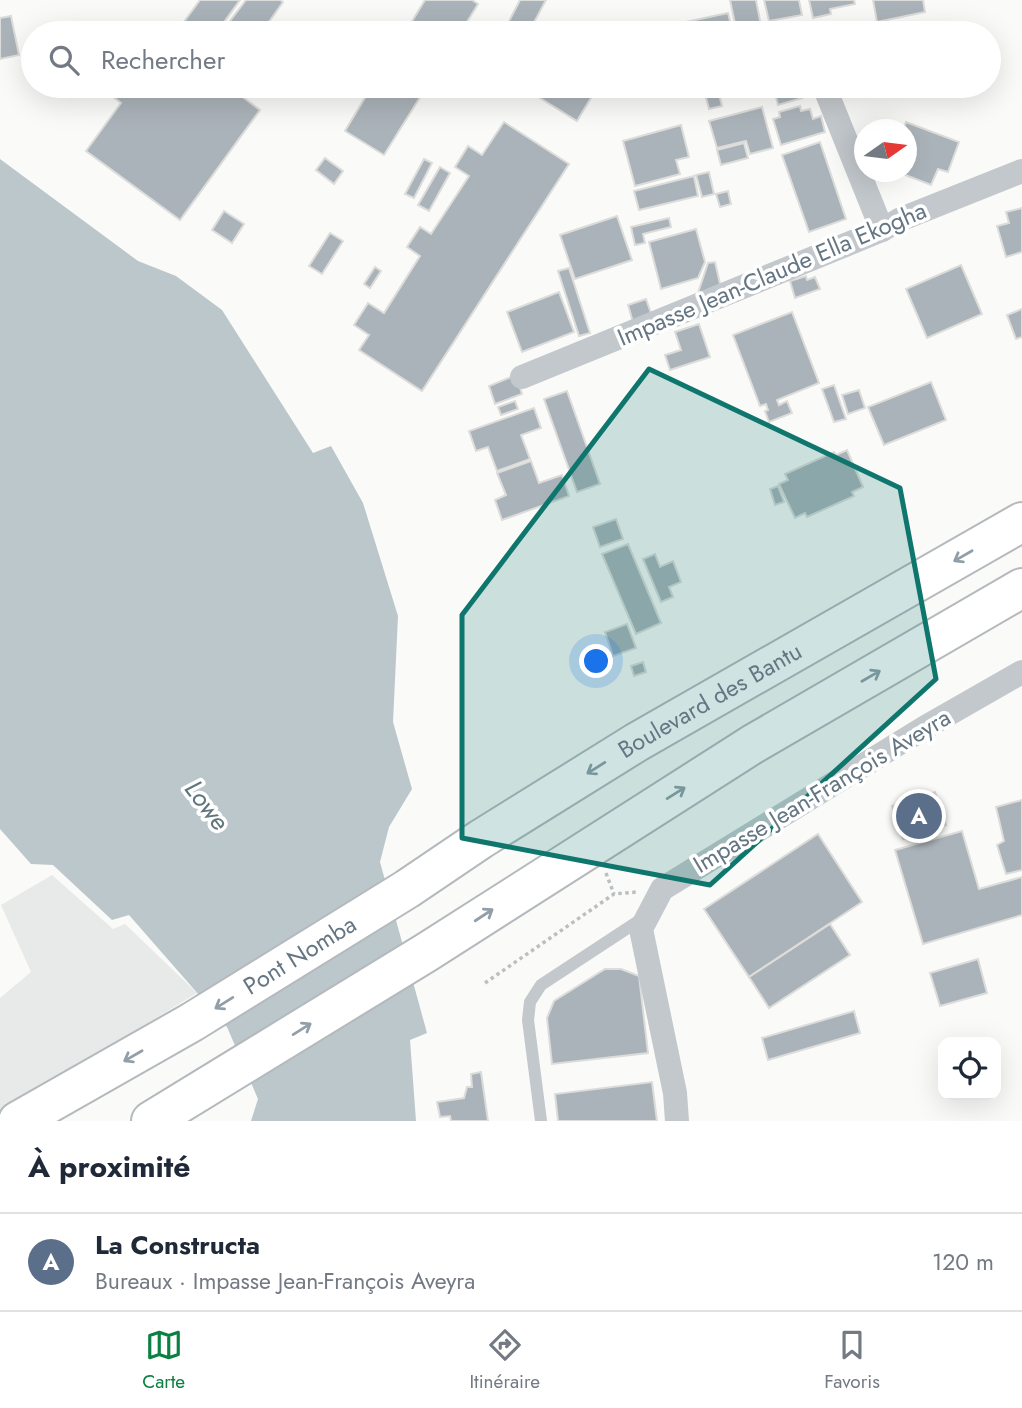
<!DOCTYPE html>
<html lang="fr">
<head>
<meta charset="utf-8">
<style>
	:root { --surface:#fff; --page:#f6f6f7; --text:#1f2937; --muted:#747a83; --line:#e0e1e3; --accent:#0b8043 }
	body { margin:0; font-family:Jost,sans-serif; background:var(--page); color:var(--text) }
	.controls { position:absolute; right:21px; bottom:21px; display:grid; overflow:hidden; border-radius:14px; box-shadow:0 7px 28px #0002 }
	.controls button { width:63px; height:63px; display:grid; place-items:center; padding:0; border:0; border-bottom:2px solid var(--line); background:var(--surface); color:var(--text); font:35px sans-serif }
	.compass { position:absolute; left:854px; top:119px; width:63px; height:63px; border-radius:50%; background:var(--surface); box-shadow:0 7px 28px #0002; rotate:76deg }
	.you { position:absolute; left:597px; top:662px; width:24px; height:24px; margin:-18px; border:5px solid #fff; border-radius:50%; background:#1a73e8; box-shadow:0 0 0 10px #1a73e833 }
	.badge { display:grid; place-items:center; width:46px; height:46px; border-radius:50%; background:var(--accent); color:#fff; font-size:23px; font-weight:700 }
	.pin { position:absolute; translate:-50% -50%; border:4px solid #fff; box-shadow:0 2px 7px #0006 }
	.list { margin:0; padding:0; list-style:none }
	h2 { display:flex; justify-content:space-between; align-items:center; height:91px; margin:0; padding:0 28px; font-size:30px }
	h2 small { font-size:23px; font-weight:400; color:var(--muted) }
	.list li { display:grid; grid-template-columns:46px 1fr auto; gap:21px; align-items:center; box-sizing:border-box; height:98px; padding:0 28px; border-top:2px solid var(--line) }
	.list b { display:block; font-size:26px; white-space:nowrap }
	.list p { margin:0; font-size:23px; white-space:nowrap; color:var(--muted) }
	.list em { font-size:23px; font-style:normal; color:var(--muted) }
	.icon { flex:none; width:38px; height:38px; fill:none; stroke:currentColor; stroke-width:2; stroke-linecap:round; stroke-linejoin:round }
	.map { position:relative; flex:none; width:1022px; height:1121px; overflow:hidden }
	.search { position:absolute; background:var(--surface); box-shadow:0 7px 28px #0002; left:21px; right:21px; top:21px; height:77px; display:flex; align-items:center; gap:18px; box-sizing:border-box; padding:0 24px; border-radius:38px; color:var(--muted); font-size:26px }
	.sheet { height:189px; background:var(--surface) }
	nav { display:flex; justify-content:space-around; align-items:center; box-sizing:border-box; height:98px; border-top:2px solid var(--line); background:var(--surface); font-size:19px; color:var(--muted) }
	nav a { display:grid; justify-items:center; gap:4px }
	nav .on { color:var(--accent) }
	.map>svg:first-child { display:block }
	.built { fill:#e8e9e9 }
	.water { fill:#bbc7cb }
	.building { fill:#aab3b9; stroke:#dcdcda; stroke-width:2 }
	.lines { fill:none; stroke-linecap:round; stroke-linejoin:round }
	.trunk-casing { stroke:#b4b9bd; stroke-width:42 }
	.path { stroke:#bbbfc2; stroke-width:3.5; stroke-dasharray:3.5 3.5; stroke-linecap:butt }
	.service { stroke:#c3c8cc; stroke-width:12 }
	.minor { stroke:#c3c8cc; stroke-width:24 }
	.trunk { stroke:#fff; stroke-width:38 }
	.oneway { stroke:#939fa8 }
	.marked { fill:#0f766e; fill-opacity:0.2; stroke:#0f766e; stroke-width:5; stroke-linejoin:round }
	.labels { text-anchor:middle; stroke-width:7; stroke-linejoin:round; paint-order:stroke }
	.street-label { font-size:24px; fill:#657683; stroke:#fff }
	.water-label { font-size:26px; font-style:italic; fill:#60757c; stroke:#fff }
</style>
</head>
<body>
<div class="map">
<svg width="1022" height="1121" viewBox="0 0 1022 1121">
	<rect width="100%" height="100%" fill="#fafaf8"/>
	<path class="built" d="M 52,875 L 113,929 L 125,924 L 197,993 L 0,1113 L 0,998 L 31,972 L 1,905 Z"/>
	<path class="water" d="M 0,159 L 138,261 L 176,276 L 222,310 L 313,453 L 331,446 L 363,503 L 398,616 L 393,722 L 412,789 L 389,827 L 380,862 L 427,1033 L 410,1040 L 416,1121 L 251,1121 L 258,1099 L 227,1027 L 129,915 L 112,920 L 53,865 L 31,864 L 0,829 Z"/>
	<g class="building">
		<path d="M 200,0 L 240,0 L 216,33 L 176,33 Z"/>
		<path d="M 246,0 L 280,0 L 283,2 L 261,33 L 221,33 Z"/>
		<path d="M 425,0 L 472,0 L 478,4 L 460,33 L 405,33 Z"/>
		<path d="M 520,0 L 546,0 L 533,24 L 540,28 L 537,33 L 503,33 Z"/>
		<path d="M 730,0 L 756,0 L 762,31 L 737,33 Z"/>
		<path d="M 764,0 L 799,0 L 802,15 L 769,21 Z"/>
		<path d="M 809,0 L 854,0 L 855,4 L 830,9 L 831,14 L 813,18 Z"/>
		<path d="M 873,0 L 923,0 L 925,12 L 877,22 Z"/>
		<path d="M 728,13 L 733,33 L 669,33 L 667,26 Z"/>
		<path d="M 11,16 L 19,55 L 0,59 L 0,18 Z"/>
		<path d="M 917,22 L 920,33 L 872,33 Z"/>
		<path d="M 117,86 L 228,86 L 260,110 L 180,220 L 86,151 L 121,103 L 111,95 Z"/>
		<path d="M 372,86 L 427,86 L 384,155 L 345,131 Z"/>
		<path d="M 521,86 L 598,86 L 577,121 Z"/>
		<path d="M 703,86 L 717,86 L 722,106 L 709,109 Z"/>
		<path d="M 773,86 L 799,86 L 802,98 L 778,105 Z"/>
		<path d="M 800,106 L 801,111 L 810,109 L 813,119 L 821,116 L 825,132 L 781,145 L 773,119 L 780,117 L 779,112 Z"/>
		<path d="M 762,107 L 773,148 L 750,154 L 746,141 L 717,148 L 709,121 Z"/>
		<path d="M 504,122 L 569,164 L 422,391 L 359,350 L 369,335 L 354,325 L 368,303 L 384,313 L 420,256 L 407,247 L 420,227 L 431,234 L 469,176 L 455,167 L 468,146 L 482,155 Z"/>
		<path d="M 906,122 L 959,142 L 948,172 L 938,169 L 931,185 L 898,172 L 906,172 L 906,130 L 903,130 Z"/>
		<path d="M 681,125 L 689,157 L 676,160 L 680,174 L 635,186 L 623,141 Z"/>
		<path d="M 820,142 L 846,219 L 809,232 L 782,155 Z"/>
		<path d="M 744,143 L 748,158 L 721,165 L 717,150 Z"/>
		<path d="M 325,158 L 343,171 L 334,184 L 316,170 Z"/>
		<path d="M 424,159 L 432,163 L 414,198 L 405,194 Z"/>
		<path d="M 440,167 L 450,173 L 429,211 L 418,205 Z"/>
		<path d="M 709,172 L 714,194 L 702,197 L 696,175 Z"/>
		<path d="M 694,176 L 698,196 L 639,210 L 634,191 Z"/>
		<path d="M 728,191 L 731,204 L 720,207 L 716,194 Z"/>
		<path d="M 1022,208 L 1022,252 L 1006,257 L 997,226 L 1009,223 L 1006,212 Z"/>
		<path d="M 224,211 L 244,224 L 232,243 L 212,230 Z"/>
		<path d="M 617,216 L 632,260 L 575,279 L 560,235 Z"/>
		<path d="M 669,218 L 671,227 L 643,234 L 645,243 L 635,245 L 631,227 Z"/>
		<path d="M 696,229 L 705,262 L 698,278 L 661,289 L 649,242 Z"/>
		<path d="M 330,233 L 343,241 L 322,274 L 309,266 Z"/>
		<path d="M 715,262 L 721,288 L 698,293 L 708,263 Z"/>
		<path d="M 961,265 L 982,314 L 927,338 L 906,289 Z"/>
		<path d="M 375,267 L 381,271 L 370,288 L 364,284 Z"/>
		<path d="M 569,268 L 590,333 L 579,336 L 558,271 Z"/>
		<path d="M 806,276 L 807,280 L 815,277 L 820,289 L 795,298 L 790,281 Z"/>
		<path d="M 559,292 L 574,332 L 522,352 L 507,312 Z"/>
		<path d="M 646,299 L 652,316 L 633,322 L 628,305 Z"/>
		<path d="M 1022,309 L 1022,337 L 1016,339 L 1007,315 Z"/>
		<path d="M 792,312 L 819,383 L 777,400 L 779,405 L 787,401 L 792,413 L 769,422 L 765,411 L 768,410 L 766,404 L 760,406 L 733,335 Z"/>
		<path d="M 699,324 L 710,357 L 670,370 L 665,355 L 681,350 L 675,332 Z"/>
		<path d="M 516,375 L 522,394 L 495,404 L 489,386 Z"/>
		<path d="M 931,382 L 946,420 L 884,445 L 868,407 Z"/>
		<path d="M 834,385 L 846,419 L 834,422 L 822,389 Z"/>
		<path d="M 859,390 L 865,408 L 848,414 L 842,395 Z"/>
		<path d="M 567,391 L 600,484 L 577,492 L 544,399 Z"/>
		<path d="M 515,401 L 518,409 L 501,415 L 498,407 Z"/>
		<path d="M 534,408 L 541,428 L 521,435 L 530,459 L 497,471 L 488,447 L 476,451 L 469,431 Z"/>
		<path d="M 847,450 L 863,487 L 852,492 L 854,496 L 807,517 L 805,513 L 795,518 L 779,484 L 788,480 L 785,474 L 834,452 L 836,455 Z"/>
		<path d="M 531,461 L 539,483 L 562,475 L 569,496 L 502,520 L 495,500 L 506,495 L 497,473 Z"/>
		<path d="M 778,486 L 784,502 L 775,505 L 770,489 Z"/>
		<path d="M 616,519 L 623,539 L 600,547 L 593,527 Z"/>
		<path d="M 628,544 L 661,623 L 636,634 L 602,554 Z"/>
		<path d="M 655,554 L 660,567 L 673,561 L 681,582 L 669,587 L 673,597 L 661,602 L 643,559 Z"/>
		<path d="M 627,624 L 636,648 L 613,656 L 605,632 Z"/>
		<path d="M 643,662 L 646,672 L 634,676 L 631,666 Z"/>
		<path d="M 935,792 L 946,825 L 903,839 L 892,806 Z"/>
		<path d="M 1022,800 L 1022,870 L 1006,874 L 997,845 L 1004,841 L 996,807 Z"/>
		<path d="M 962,831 L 979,889 L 1022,877 L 1022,915 L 923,944 L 895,850 Z"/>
		<path d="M 818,834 L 862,902 L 749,977 L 704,909 Z"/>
		<path d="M 830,924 L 850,955 L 769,1008 L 749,977 Z"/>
		<path d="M 978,959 L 987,993 L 940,1006 L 930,973 Z"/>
		<path d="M 605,969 L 621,969 L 639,976 L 648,1053 L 552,1064 L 547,1018 L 554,1001 Z"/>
		<path d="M 854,1011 L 860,1033 L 768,1060 L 762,1038 Z"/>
		<path d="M 481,1072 L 488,1121 L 451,1121 L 450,1116 L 440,1117 L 437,1102 L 464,1098 L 467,1087 L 472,1087 L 471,1074 Z"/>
		<path d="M 652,1082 L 657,1121 L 558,1121 L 555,1094 Z"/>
	</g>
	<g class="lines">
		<defs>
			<g id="trunk">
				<path id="s1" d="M 18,1121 L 192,1022 L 407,889 L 481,839 L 637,742 L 1022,522"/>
				<path d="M 151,1121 L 427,952 L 753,744 L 1022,588"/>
			</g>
		</defs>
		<use href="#trunk" class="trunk-casing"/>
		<g class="path">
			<path d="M 606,873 L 614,894"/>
			<path d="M 485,983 L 614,894 L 637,892"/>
		</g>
		<path class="service" d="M 541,1121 L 528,1020 L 530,1002 L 541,985 L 643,918"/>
		<g class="minor">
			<path d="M 824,86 L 882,230"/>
			<path d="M 522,377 L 882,230 L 899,220 L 1022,171"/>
			<path d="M 677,1121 L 675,1093 L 641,929 L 662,889 L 924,728 L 1022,672"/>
		</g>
		<use href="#trunk" class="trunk"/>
	</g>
	<defs><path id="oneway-shaft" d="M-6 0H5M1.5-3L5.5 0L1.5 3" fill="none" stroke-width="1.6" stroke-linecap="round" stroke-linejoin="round" transform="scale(1.75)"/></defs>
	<g class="oneway">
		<use href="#oneway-shaft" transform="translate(963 556) rotate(150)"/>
		<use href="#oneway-shaft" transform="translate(871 676) rotate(-30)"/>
		<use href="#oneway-shaft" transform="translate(596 768) rotate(148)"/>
		<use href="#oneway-shaft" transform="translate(676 793) rotate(-32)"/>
		<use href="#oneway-shaft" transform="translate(484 915) rotate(-33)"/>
		<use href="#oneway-shaft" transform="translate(224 1003) rotate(148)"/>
		<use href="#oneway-shaft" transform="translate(302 1029) rotate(-32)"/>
		<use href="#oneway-shaft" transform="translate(133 1056) rotate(150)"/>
	</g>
	<path class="marked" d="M 649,369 L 900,488 L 936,679 L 710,885 L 462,838 L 462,615 Z"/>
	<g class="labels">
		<g class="street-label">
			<text transform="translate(772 274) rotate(-23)" y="8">Impasse Jean-Claude Ella Ekogha</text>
			<text dy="8" stroke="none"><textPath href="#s1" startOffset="810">Boulevard des Bantu</textPath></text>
			<text transform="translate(822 791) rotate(-31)" y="8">Impasse Jean-François Aveyra</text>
			<text dy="8" stroke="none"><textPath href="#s1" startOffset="327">Pont Nomba</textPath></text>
		</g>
		<g class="water-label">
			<text transform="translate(207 805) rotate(53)" y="9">Lowe</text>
		</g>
	</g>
</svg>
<div class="controls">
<button><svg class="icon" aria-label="locate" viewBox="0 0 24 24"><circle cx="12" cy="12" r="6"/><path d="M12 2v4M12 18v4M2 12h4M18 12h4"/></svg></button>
</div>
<svg class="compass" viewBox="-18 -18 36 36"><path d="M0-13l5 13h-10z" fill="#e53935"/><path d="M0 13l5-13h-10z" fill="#747a83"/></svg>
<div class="you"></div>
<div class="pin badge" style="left:919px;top:816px;background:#5c6f8a">A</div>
<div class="search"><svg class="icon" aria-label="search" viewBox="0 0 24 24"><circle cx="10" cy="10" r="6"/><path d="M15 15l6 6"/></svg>Rechercher</div>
</div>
<section class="sheet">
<h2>À proximité<small></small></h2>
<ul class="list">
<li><span class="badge" style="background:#5c6f8a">A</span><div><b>La Constructa</b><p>Bureaux · Impasse Jean-François Aveyra</p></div><em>120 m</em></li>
</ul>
</section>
<nav>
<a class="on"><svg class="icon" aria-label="map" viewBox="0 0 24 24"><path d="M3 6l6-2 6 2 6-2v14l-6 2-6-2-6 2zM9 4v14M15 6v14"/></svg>Carte</a>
<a><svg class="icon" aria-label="directions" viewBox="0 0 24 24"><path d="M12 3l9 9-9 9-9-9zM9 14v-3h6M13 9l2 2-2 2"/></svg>Itinéraire</a>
<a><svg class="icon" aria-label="saved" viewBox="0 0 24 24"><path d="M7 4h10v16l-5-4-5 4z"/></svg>Favoris</a>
</nav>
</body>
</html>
